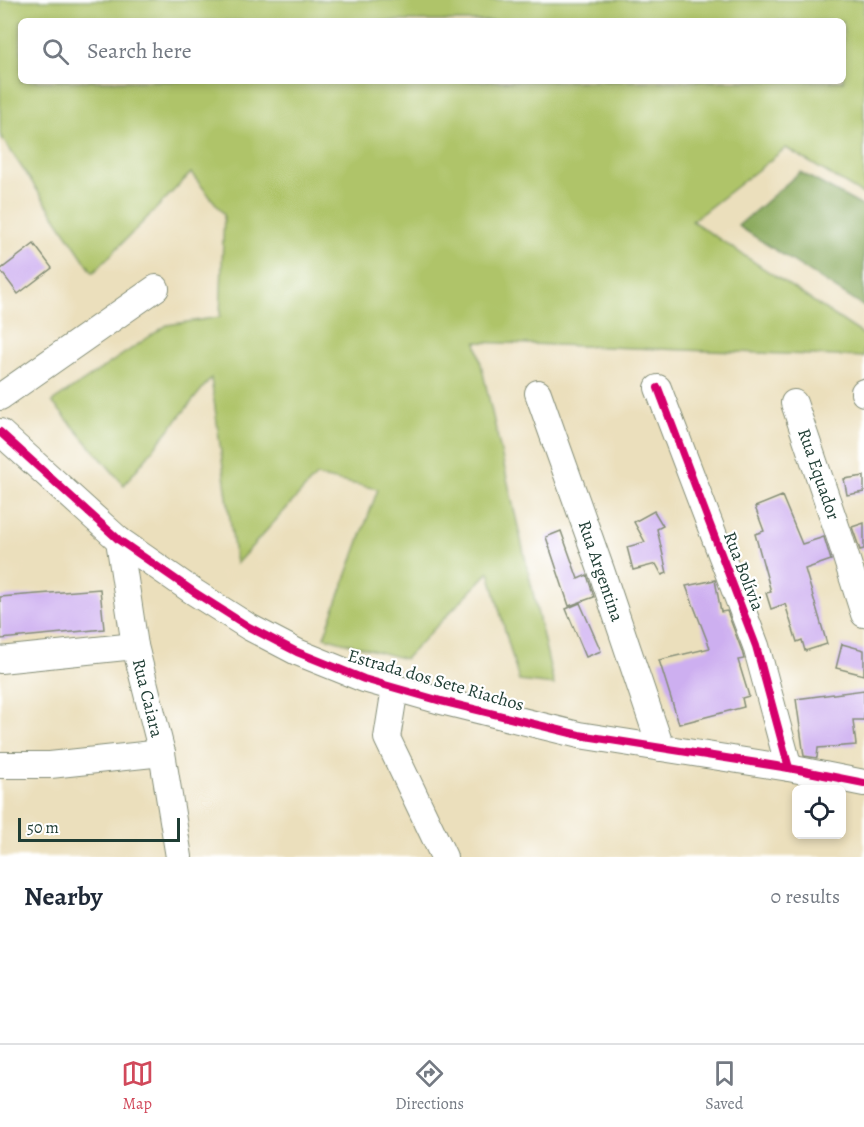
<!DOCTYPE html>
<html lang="en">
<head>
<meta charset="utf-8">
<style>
	:root { --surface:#fff; --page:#f2f2f3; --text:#1f2937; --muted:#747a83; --line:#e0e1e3; --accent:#d1495b }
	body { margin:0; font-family:Alegreya,serif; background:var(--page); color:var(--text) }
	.controls { position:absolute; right:18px; bottom:18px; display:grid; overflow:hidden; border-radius:9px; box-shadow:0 3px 9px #0003 }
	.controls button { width:54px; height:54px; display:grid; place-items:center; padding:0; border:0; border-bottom:2px solid var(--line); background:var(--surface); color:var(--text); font:30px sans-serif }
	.scale { position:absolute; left:18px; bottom:15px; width:162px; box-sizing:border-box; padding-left:6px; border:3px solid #1f3d34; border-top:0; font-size:16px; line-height:21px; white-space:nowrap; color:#1f3d34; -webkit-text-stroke:4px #fff; paint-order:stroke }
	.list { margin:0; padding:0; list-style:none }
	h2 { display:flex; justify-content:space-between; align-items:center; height:78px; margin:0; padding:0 24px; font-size:26px }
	h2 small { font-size:20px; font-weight:400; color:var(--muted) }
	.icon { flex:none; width:33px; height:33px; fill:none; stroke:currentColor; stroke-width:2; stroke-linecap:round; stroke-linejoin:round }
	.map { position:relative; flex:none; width:864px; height:857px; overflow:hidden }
	.search { position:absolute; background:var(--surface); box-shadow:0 3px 9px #0003; left:18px; right:18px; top:18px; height:66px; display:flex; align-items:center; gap:15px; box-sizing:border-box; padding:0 21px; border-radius:9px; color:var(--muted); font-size:22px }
	.sheet { height:186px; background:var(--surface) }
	nav { display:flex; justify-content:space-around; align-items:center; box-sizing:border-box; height:84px; border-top:2px solid var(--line); background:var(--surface); font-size:16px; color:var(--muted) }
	nav a { display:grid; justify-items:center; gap:3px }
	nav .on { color:var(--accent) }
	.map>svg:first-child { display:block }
	.green { fill:#afc469; stroke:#67804e; stroke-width:1.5; fill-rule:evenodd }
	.forest { fill:#8baa5d; stroke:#557448; stroke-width:1.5 }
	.building { fill:#cdaff0 }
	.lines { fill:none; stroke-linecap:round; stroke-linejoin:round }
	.minor-casing { stroke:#858e78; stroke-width:28 }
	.minor { stroke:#fff; stroke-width:26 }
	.cycleway-casing { stroke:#fff; stroke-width:11 }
	.cycleway { stroke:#d6006c; stroke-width:8 }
	.labels { text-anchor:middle; stroke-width:4.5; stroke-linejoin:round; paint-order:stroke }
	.street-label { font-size:18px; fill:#1f3d34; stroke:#fff }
</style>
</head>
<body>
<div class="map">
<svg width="864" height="857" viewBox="0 0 864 857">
	<rect width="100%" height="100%" fill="#fff"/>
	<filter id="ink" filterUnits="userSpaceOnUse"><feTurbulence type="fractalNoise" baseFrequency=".0167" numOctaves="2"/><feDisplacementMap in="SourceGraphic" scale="12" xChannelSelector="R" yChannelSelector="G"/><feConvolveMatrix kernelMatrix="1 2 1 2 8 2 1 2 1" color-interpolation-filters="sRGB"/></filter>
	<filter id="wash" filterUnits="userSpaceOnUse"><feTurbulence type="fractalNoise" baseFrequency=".008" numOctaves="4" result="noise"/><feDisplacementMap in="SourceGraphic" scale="24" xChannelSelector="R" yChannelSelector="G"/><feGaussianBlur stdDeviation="1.35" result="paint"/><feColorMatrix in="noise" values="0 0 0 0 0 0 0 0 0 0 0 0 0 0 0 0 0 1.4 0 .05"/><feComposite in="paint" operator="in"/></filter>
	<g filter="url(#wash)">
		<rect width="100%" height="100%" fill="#ebdfbc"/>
		<path class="green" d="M 0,0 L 864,0 L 864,195 L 786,148 L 692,221 L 864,335 L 864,357 L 476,342 L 554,685 L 519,681 L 489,572 L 405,659 L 324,637 L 378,489 L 316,476 L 236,564 L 211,378 L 124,485 L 52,402 L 167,325 L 220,317 L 224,214 L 191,173 L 93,273 L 0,135 ZM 21,21 L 843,21 L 843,81 L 21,81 Z"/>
		<path class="forest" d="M 800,172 L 864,207 L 864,307 L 738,226 Z"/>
		<g id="blocks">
			<g class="building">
				<path d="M 34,244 L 52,268 L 18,294 L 0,270 Z"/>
				<path d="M 864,476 L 864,492 L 847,495 L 844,479 Z"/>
				<path d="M 782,496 L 802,544 L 824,537 L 831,560 L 805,569 L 827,644 L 805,651 L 802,640 L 797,642 L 785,604 L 771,609 L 766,593 L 771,592 L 755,534 L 764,531 L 755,507 Z"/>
				<path d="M 654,511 L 663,526 L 657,529 L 667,573 L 662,575 L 656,564 L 633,570 L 627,547 L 645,542 L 634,522 Z"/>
				<path d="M 864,523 L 864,549 L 860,550 L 852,527 Z"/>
				<path d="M 561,531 L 578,579 L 587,575 L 594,597 L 569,606 L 546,537 Z"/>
				<path d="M 715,580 L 721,612 L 727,611 L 742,651 L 744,659 L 738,660 L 749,696 L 742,698 L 744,707 L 679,724 L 659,660 L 710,648 L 686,586 Z"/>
				<path d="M 100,589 L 104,629 L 1,639 L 0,597 Z"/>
				<path d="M 580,603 L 601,651 L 586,657 L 566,609 Z"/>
				<path d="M 842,644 L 864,650 L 864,675 L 836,668 Z"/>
				<path d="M 864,690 L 864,720 L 853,720 L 856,745 L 818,748 L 817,758 L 804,756 L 796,699 Z"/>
			</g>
		</g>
	</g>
	<g filter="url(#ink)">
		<use href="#blocks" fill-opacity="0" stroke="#858e78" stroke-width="1.5"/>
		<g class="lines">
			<defs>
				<g id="minor">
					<path d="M 658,388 L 756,646 L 789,768"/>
					<path d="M 864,392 L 864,393"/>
					<path d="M 538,393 L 601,570 L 661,748"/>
					<path d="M 0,397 L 156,288"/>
					<path d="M 794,403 L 839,535 L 864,614"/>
					<path d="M 0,432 L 119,540 L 194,592 L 249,627 L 297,652 L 364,679 L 441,701 L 579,735 L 789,768 L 864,783"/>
					<path d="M 119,540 L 135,646 L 162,753 L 179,857"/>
					<path d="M 0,660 L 135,646"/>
					<path d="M 395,688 L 387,738 L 444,857"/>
					<path d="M 0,765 L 50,765 L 162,753"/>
				</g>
			</defs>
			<use href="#minor" class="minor-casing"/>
			<use href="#minor" class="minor"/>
			<defs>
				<g id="cycleway">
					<path d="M 658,388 L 756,646 L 789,768"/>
					<path d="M 0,432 L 119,540 L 194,592 L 249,627 L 297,652 L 364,679 L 441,701 L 579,735 L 789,768 L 864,783"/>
				</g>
			</defs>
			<use href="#cycleway" class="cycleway-casing"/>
			<use href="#cycleway" class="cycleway"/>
		</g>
	</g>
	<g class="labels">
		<g class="street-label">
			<text transform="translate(819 474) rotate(71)" y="6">Rua Equador</text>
			<text transform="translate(601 571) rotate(71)" y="6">Rua Argentina</text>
			<text transform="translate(744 571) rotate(69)" y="6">Rua Bolívia</text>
			<text transform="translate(436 680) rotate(16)" y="6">Estrada dos Sete Riachos</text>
			<text transform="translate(148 698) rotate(76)" y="6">Rua Caiara</text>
		</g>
	</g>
</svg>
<div class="controls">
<button><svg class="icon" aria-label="locate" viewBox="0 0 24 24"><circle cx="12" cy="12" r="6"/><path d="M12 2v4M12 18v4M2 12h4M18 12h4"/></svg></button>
</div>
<div class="scale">50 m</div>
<div class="search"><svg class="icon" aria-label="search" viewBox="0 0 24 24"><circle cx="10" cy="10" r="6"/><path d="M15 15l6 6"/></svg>Search here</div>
</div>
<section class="sheet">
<h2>Nearby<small>0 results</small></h2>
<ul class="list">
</ul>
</section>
<nav>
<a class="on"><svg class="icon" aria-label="map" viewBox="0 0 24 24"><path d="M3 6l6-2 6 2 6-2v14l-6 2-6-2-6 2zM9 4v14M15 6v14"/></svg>Map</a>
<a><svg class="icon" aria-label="directions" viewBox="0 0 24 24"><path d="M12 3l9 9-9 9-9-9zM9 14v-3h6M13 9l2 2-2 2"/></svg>Directions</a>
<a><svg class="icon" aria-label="saved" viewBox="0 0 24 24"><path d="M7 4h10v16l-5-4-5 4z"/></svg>Saved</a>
</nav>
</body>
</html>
